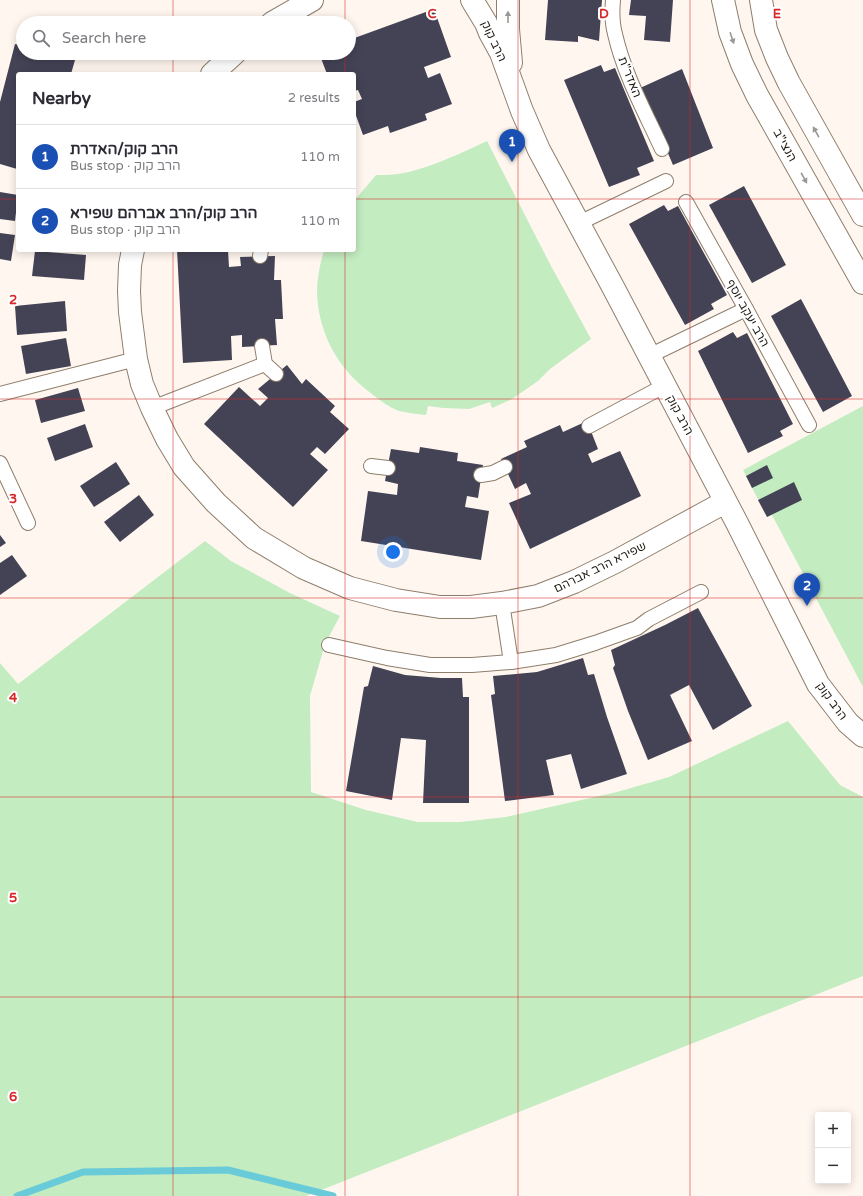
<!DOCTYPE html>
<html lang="en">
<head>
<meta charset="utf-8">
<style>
	:root { --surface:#fff; --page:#f2f2f3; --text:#2b2b33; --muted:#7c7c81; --line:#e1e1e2; --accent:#6137af }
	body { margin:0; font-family:"Varela Round","Noto Sans Hebrew",sans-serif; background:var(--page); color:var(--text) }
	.controls { position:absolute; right:12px; bottom:12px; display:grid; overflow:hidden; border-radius:4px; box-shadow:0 2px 10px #0003 }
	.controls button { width:36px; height:36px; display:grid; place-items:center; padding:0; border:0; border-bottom:1px solid var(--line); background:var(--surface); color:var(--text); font:20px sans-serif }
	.you { position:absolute; left:393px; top:552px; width:14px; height:14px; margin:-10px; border:3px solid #fff; border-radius:50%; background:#1a73e8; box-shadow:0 0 0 6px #1a73e833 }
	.badge { display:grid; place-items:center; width:26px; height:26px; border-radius:50%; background:var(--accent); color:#fff; font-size:13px; font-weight:700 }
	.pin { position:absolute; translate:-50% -33px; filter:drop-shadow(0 1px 2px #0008) }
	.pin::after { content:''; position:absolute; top:21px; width:14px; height:12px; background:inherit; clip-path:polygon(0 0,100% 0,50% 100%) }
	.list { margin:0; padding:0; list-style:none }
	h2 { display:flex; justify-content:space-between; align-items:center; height:52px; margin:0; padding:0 16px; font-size:17px }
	h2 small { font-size:13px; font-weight:400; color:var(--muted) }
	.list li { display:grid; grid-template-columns:26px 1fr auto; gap:12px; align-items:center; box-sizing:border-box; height:64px; padding:0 16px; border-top:1px solid var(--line) }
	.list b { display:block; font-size:15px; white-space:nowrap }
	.list p { margin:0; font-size:13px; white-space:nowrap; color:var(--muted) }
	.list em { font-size:13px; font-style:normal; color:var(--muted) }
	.icon { flex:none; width:22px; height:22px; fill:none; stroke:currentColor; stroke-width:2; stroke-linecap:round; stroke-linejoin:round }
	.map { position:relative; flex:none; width:863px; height:1196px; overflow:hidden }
	.search { position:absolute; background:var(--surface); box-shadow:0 2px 10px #0003; left:16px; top:16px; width:340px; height:44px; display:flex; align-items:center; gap:10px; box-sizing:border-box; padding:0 14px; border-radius:22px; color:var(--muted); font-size:15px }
	.panel { position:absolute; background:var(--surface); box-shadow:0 2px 10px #0003; left:16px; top:72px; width:340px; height:180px; border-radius:4px }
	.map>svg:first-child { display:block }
	.green { fill:#c4ecc1 }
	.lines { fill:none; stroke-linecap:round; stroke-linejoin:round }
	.stream { stroke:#69cbd8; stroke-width:7 }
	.building { fill:#444356 }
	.lane-casing { stroke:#8e7e6c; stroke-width:16 }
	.street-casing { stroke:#8e7e6c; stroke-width:24 }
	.secondary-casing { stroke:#8e7e6c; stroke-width:24 }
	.lane { stroke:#fff; stroke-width:14 }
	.street { stroke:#fff; stroke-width:22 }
	.secondary { stroke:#fff; stroke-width:22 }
	.oneway { fill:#9a9894 }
	.grid { fill:none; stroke:#d62828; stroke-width:1; stroke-opacity:0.55 }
	.labels { text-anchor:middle; stroke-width:4; stroke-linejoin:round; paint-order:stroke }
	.street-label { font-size:12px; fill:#1f1912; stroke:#fff }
	.grid-label { font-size:13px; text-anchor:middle; font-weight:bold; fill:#d62828; stroke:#fff; stroke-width:4; stroke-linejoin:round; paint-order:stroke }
</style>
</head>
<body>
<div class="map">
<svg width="863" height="1196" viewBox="0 0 863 1196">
	<rect width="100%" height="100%" fill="#fff7ef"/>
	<g class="green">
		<path d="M 487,141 L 550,264 L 591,339 L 550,369 L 538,381 L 512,399 L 492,408 L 490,402 L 469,409 L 443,408 L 428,406 L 426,415 C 417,414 408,413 399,411 C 388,407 377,398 368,391 C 337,367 318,332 317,292 C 317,278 320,264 324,250 L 354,250 L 354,201 L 376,175 C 383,175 391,175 398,174 C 426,170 461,153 487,141 Z"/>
		<path d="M 863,406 L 863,687 L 772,515 L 767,517 L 743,470 Z"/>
		<path d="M 205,541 L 231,561 L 290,593 L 340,616 L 325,644 L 310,696 L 311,792 L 366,810 L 418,822 L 460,822 L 506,817 L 617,792 L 669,777 L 788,721 L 840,785 L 863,797 L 863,976 L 306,1196 L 0,1196 L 0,663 L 18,684 Z"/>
	</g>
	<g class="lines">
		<path class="stream" d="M 17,1196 L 83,1172 L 228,1170 L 333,1196"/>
	</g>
	<g class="building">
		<path d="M 548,0 L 602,0 L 599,41 L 578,36 L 578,42 L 545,40 Z"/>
		<path d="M 631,0 L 673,0 L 670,42 L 644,40 L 646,16 L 629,15 Z"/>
		<path d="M 434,9 L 451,57 L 424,67 L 428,78 L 440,73 L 452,104 L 425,114 L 427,120 L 390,133 L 388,126 L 363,135 L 354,110 L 354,102 L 362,99 L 358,90 L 354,91 L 354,74 L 327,74 L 319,53 L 349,53 L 349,40 Z"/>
		<path d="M 15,44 L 23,46 L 23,53 L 50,53 L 75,60 L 71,74 L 18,74 L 18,165 L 17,169 L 0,164 L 0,102 Z"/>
		<path d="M 601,65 L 604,72 L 615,68 L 654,161 L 637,168 L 640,175 L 609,187 L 564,80 Z"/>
		<path d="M 682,69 L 713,148 L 673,165 L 640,88 Z"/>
		<path d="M 744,186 L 786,265 L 752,283 L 709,205 Z"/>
		<path d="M 0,192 L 18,195 L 15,221 L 0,219 Z"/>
		<path d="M 664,205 L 668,211 L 678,206 L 727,295 L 711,304 L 714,309 L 685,325 L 629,224 Z"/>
		<path d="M 0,233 L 15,235 L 11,261 L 0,259 Z"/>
		<path d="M 177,250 L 228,250 L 229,267 L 241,266 L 240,257 L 275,256 L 274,280 L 281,280 L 283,319 L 275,319 L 277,345 L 242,347 L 242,335 L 231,336 L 232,360 L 183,363 Z"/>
		<path d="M 35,251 L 86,255 L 84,280 L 32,276 Z"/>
		<path d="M 801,299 L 852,396 L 823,412 L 771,316 Z"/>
		<path d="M 65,301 L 67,331 L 17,335 L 15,306 Z"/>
		<path d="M 733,332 L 737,338 L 747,333 L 793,424 L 780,431 L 783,436 L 748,453 L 698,351 Z"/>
		<path d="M 66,338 L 71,366 L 26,374 L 21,346 Z"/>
		<path d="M 287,365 L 302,384 L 306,379 L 335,406 L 330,412 L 349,429 L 325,454 L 317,447 L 310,454 L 328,470 L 293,507 L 204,424 L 239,387 L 260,406 L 268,398 L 258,389 Z"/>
		<path d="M 78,388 L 85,411 L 41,423 L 35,400 Z"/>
		<path d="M 587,421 L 598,449 L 588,454 L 592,463 L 620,451 L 641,496 L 530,549 L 509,503 L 531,494 L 526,483 L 515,489 L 501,459 L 527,447 L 524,441 L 560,425 L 563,432 Z"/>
		<path d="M 85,424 L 93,447 L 55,461 L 47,438 Z"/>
		<path d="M 420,447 L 458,453 L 457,461 L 483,465 L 478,498 L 467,496 L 465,507 L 489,511 L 481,560 L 361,541 L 368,491 L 397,495 L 398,484 L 385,481 L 391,449 L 419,453 Z"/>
		<path d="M 116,462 L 130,484 L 94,507 L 80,486 Z"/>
		<path d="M 767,465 L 773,478 L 752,488 L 746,476 Z"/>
		<path d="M 794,482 L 802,500 L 767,517 L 758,500 Z"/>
		<path d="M 139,495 L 154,515 L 120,542 L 104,522 Z"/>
		<path d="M 0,535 L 6,543 L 0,547 Z"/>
		<path d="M 12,555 L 27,576 L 0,595 L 0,563 Z"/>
		<path d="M 698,608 L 752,706 L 713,730 L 689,685 L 670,695 L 692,741 L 648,760 L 628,711 L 613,668 L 615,665 L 611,650 L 665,625 Z"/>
		<path d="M 583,658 L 588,675 L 594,674 L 607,717 L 627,774 L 581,789 L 571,754 L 546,760 L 554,795 L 505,801 L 491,695 L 495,694 L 493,676 L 537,672 Z"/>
		<path d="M 373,666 L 405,675 L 441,678 L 462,678 L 463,697 L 469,697 L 469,803 L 423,803 L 426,740 L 401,738 L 392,800 L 346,791 L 364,687 L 368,686 Z"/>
	</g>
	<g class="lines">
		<defs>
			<g id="lane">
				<path d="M 613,0 C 612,11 612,23 615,34 C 624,74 645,112 662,149"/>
				<path d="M 686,202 L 746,309 L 809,425"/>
				<path d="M 579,223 L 666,181"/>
				<path d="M 260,256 L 261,250"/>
				<path d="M 262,346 L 265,364 L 276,374"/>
				<path d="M 649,356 L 746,309"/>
				<path d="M 0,394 L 136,359"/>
				<path d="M 152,408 L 265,364"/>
				<path d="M 589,426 L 664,386"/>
				<path d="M 0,463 L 28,523"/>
				<path d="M 371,466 L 388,468"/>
				<path d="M 481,475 L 493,473 L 505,467"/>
				<path d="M 502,603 L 511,662"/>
				<path d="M 329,645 L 387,658 L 430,665 L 472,665 L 511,662 L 556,655 L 595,643 L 637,628 L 649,619 L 701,592"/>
			</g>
			<g id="street">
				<path d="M 272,23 L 312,0"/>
				<path d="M 212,74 L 235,53"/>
				<path d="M 133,250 L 130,265 L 129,291 L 130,312 L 136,359 L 142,384 L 152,408 L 167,439 L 184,467 L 216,503 L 254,538 L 304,568 L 350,588 L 396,600 L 440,607 L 471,607 L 502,603 L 538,596 L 574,582 L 615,562 L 725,502"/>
			</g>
			<g id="secondary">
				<path d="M 472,0 L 486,23 L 490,33 L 501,53 L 522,111 L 539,150 L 613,287 L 737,523 L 818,684 L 848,723 L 863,736"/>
				<path d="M 508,0 L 508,29 L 511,63"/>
				<path d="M 723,0 L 730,32 L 742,64 L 757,95 L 863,283"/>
				<path d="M 761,0 L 766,30 L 777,58 L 789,83 L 863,215"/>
			</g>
		</defs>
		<use href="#lane" class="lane-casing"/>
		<use href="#street" class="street-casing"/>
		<use href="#secondary" class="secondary-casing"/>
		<use href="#lane" class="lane"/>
		<use href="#street" class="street"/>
		<use href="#secondary" class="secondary"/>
	</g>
	<defs><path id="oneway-solid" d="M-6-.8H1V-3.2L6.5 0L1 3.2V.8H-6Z"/></defs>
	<g class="oneway">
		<use href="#oneway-solid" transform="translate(508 17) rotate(-90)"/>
		<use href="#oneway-solid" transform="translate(732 38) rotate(71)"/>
		<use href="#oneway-solid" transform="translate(816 132) rotate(-119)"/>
		<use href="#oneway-solid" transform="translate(804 178) rotate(61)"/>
	</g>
	<path class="grid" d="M 173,0 L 173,23M 345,0 L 345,23M 518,0 L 518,1196M 690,0 L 690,1196M 173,53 L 173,74M 345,53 L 345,74M 0,199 L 18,199M 354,199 L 863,199M 173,250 L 173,1196M 345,250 L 345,1196M 0,399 L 863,399M 0,598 L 863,598M 0,797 L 863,797M 0,997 L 863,997"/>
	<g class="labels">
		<g class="street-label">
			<text transform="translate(494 41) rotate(65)" y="4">הרב קוק</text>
			<text transform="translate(630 77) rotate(68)" y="4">האדר"ת</text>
			<text transform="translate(785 145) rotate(61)" y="4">הנצי"ב</text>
			<text transform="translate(748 313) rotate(61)" y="4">הרב יעקב יוסף</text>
			<text transform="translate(680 415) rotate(62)" y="4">הרב קוק</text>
			<text transform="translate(600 567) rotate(-26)" y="4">שפירא הרב אברהם</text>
			<text transform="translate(832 701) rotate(54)" y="4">הרב קוק</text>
		</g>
	</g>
	<g class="grid-label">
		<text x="432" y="18">C</text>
		<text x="604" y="18">D</text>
		<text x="777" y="18">E</text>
		<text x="13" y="304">2</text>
		<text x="13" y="503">3</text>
		<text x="13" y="702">4</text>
		<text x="13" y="902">5</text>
		<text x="13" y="1101">6</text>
	</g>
</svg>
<div class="controls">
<button>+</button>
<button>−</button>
</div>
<div class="you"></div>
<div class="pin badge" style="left:512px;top:162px;background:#1a4fb4">1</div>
<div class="pin badge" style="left:807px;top:606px;background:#1a4fb4">2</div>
<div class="search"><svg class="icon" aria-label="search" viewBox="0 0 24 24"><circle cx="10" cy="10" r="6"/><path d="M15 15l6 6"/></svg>Search here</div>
<section class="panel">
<h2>Nearby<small>2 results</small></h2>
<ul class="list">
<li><span class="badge" style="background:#1a4fb4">1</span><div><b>הרב קוק/האדרת</b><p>Bus stop · הרב קוק</p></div><em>110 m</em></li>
<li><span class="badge" style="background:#1a4fb4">2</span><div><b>הרב קוק/הרב אברהם שפירא</b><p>Bus stop · הרב קוק</p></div><em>110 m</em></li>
</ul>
</section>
</div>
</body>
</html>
